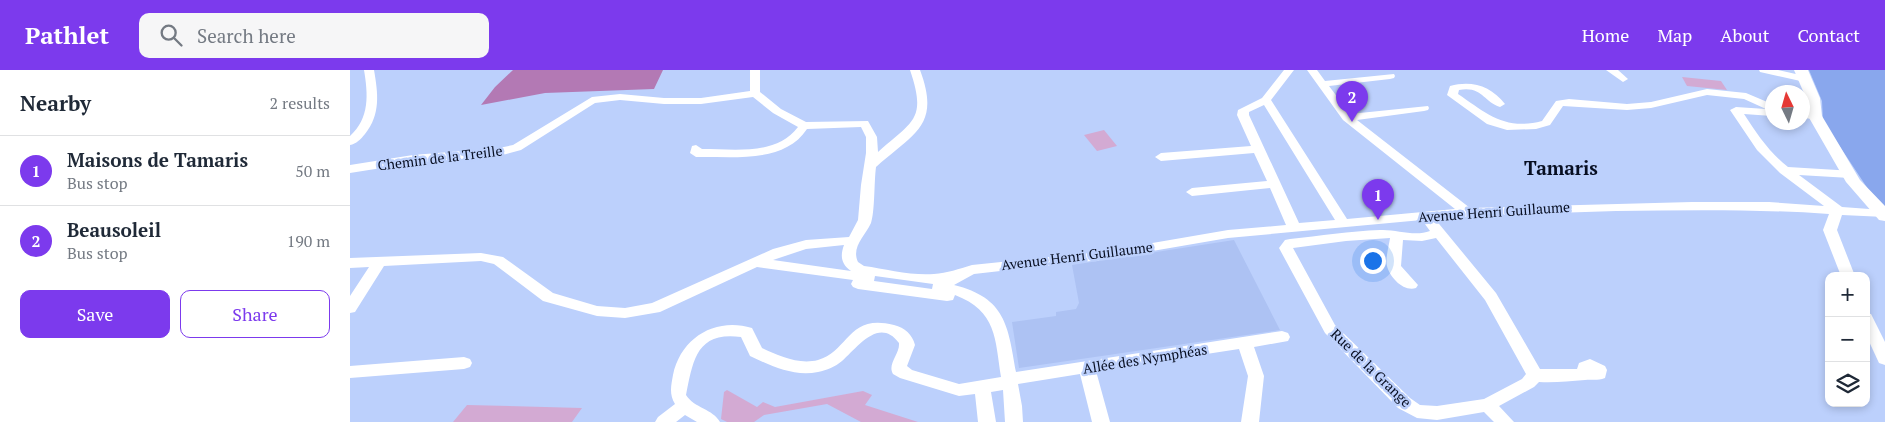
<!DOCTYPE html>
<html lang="en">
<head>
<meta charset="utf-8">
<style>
	:root { --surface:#fff; --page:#f6f6f7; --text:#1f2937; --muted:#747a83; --line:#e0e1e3; --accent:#7c3aed }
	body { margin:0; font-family:"PT Serif",serif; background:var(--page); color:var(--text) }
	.controls { position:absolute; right:15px; bottom:15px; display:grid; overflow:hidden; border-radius:10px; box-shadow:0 2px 8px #0003 }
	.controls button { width:45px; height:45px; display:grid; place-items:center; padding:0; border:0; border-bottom:1px solid var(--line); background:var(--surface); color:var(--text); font:25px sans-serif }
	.compass { position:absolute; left:1415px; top:15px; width:45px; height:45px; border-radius:50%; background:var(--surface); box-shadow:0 2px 8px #0003; rotate:355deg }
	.you { position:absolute; left:1022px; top:190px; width:18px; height:18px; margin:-12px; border:4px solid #fff; border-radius:50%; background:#1a73e8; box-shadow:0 0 0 8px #1a73e833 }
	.badge { display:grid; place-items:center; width:32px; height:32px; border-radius:50%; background:var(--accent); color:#fff; font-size:16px; font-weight:700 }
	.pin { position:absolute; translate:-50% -41px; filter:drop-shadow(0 1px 2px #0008) }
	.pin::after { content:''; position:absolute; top:26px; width:18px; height:15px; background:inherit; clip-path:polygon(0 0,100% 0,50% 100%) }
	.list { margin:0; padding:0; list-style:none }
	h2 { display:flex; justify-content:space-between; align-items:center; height:65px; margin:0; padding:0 20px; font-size:21px }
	h2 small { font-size:16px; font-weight:400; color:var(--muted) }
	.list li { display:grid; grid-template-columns:32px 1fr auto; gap:15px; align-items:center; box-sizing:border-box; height:70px; padding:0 20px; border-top:1px solid var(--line) }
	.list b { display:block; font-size:19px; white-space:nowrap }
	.list p { margin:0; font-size:16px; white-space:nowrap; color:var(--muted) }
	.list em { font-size:16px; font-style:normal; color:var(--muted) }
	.actions { display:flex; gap:10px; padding:15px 20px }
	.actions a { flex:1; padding:11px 0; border:1px solid var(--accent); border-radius:10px; text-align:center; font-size:18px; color:var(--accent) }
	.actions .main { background:var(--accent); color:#fff }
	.icon { flex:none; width:28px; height:28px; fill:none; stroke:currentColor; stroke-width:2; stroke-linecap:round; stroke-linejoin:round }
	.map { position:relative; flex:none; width:1535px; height:352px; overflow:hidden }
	header { display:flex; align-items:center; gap:30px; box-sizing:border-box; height:70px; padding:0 25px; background:var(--accent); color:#fff }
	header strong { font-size:24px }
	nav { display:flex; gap:28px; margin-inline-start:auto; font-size:18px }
	.search { width:350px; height:45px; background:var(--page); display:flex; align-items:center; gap:12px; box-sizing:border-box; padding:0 18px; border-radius:10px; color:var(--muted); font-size:19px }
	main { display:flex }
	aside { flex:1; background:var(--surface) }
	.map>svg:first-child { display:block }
	.built { fill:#adc2f3 }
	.green { fill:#d3aad3 }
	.forest { fill:#b379b4 }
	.water { fill:#89a7ed }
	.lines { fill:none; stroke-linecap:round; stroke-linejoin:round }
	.minor { fill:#fff; fill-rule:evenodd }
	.major { fill:#fff; fill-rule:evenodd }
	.labels { text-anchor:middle; stroke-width:5; stroke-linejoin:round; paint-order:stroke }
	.street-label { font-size:14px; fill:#070e21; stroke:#bcd0fc }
	.district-label { font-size:19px; font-weight:bold; fill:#070e21; stroke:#bcd0fc }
</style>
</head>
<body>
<header>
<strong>Pathlet</strong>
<div class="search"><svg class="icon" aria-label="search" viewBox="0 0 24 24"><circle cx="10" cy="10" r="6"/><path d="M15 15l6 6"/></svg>Search here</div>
<nav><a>Home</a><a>Map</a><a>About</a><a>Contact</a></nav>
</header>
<main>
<aside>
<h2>Nearby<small>2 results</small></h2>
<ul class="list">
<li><span class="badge">1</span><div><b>Maisons de Tamaris</b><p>Bus stop</p></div><em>50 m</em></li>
<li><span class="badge">2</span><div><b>Beausoleil</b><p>Bus stop</p></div><em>190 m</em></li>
</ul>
<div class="actions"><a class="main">Save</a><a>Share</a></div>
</aside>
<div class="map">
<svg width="1535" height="352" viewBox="0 0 1535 352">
	<rect width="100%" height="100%" fill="#bcd0fc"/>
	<path class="built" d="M 884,170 L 930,260 L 669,298 L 662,252 L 706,246 L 706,242 L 726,239 L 729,233 L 722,195 Z"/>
	<g class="green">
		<path d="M 1332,7 L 1371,11 L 1377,20 L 1337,16 Z"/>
		<path d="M 754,60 L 767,76 L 747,81 L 734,65 Z"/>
		<path d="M 377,320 L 407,337 L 413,332 L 425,337 L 513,321 L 522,325 L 515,335 L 568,352 L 511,352 L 477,334 L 414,345 L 404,352 L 377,352 L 371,349 L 374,322 Z"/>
		<path d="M 117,335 L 232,338 L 222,352 L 103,352 Z"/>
	</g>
	<path class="forest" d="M 163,0 L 313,0 L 304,19 L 195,23 L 131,35 L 145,17 Z"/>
	<path class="water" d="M 1459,0 L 1535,0 L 1535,137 L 1518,119 L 1473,51 L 1472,31 Z"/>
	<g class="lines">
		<g class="minor">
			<path d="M 14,0 L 24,0 C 28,23 31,44 15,64 C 11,69 6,74 0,75 L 0,66 C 20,48 18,24 14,0 Z"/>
			<path d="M 400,0 L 410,0 L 410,22 L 431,39 L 456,52 L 518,51 L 527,67 L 528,82 C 563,51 577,50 560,0 L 570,0 C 591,56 564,63 526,97 C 524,112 525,141 521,153 C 515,166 501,177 508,192 L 514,196 C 536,199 562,206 584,204 C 597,203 609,199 622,195 L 750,182 L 878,160 L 936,155 L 920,118 L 842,126 L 836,122 L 842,118 L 917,111 L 904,83 L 811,91 L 805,87 L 811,83 L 901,76 L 887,45 L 888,40 L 912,28 L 934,0 L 944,0 L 921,30 L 997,149 L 1105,139 L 993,50 L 957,0 L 967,0 L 975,11 L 1044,4 L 1045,6 L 1044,8 L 1040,9 L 979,16 L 1000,44 L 1078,36 L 1079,38 L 1078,40 L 1074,41 L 1007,50 L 1120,138 L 1342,132 L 1419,132 L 1474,136 L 1430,103 L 1407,80 L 1380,40 L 1386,37 L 1416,39 L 1394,29 L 1357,25 L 1301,38 L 1277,40 L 1213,36 L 1200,55 L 1186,59 L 1157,60 L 1137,54 L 1097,25 L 1100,16 C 1122,10 1141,16 1155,34 L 1150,37 C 1133,32 1133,16 1109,20 L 1108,24 C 1136,43 1155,61 1192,51 L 1206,31 L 1219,29 L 1277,34 L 1301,32 L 1357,19 L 1396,23 L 1422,34 L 1422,46 L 1394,44 C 1407,64 1419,82 1438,97 L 1504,101 L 1506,104 L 1500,108 L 1449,105 L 1492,137 L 1533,140 L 1535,141 L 1535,147 L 1492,145 L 1487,160 L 1505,206 L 1491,206 L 1473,160 L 1479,144 C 1408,139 1338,140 1266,141 C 1205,143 1145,144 1085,149 L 1146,223 L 1190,299 L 1227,299 L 1229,293 L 1240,289 L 1255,296 L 1257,300 L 1255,308 C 1247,311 1242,309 1235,310 C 1219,311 1205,313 1189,312 L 1184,317 L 1149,336 L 1164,352 L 1144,352 L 1134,342 L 1087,350 L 1067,348 L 1048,338 L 975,263 L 929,178 L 935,170 L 940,169 C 970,166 1000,161 1030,160 C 1046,159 1064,167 1080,161 L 1072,150 L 878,168 L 750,190 L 624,204 L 604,215 C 656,228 658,256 666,302 L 932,261 L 938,263 L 940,267 L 938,271 L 904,277 L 914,306 L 909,352 L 891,352 L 898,306 L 889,279 L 746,301 L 760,352 L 742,352 L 730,304 L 668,314 L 672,336 L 673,352 L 655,352 L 653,320 L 641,322 L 646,352 L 628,352 L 625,324 L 609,326 L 550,308 L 543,304 C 537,294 550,284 549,273 C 529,246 507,278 492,291 C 485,297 477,300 468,302 C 444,307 421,296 400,286 L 391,267 C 346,261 343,291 336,325 C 344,338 363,339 370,352 L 347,352 L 335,345 L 326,352 L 305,352 L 308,347 L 325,334 C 319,324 321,316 323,305 C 331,267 366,247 402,258 L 412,278 C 429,286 449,295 468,290 C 499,281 498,243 544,255 C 555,258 562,264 565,275 L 557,296 L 562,300 L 609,314 L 651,307 C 645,269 647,241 605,225 L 603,230 L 597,231 L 508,219 L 503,217 L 501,214 L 503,210 L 407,197 L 310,242 L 275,248 L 247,246 L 193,231 L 144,194 L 131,191 L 34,196 L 5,242 L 0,243 L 0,226 L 19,197 L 0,198 L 0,188 L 131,183 L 153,187 L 203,223 L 247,236 L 275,238 L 302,233 L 423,179 L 456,170 L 499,167 L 508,150 L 511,115 L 516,83 L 516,67 L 511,57 L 457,59 C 434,94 383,86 346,87 L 340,83 L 342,76 L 346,75 L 352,79 C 384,79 426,86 448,57 L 423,43 L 403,27 L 351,34 L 314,34 L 270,30 L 245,33 L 171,80 L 149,86 L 63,93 L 0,103 L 0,95 L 63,85 L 149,78 L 163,75 L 242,27 L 270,24 L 314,28 L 351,28 L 400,21 ZM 914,35 L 985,150 L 949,153 L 899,45 L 899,42 ZM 1040,168 C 1039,176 1035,189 1037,196 C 1040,208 1054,222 1066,218 L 1068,215 L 1051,196 L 1053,170 L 1072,171 L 1086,168 L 1135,230 L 1176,304 L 1172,309 L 1134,329 L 1087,336 L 1070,335 L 1060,328 L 985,255 L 943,178 L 996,171 ZM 494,175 C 490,186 491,194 501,201 L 423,190 L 456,179 ZM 525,206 L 583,214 L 582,219 L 524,211 Z"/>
			<path d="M 1256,0 L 1268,0 L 1278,9 L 1273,12 Z"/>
			<path d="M 1409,0 L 1428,0 L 1459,7 L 1460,9 L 1455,12 L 1410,2 Z"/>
			<path d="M 1452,42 L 1465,43 L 1471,46 L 1465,49 L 1452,48 Z"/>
			<path d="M 1516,243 L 1521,244 L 1535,272 L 1535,295 L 1529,293 L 1516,265 Z"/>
			<path d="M 114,287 L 120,289 L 122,293 L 120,297 L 114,299 L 0,308 L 0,296 Z"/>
		</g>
		<path class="major" d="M 1444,0 L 1458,0 L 1470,28 L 1472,46 L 1510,110 L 1535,136 L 1535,151 L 1529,150 L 1496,112 L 1458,46 L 1456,28 Z"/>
	</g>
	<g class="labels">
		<g class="street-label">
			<text transform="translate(90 88) rotate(-7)" y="5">Chemin de la Treille</text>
			<text transform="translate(1144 142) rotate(-4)" y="5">Avenue Henri Guillaume</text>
			<text transform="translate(727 186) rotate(-7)" y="5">Avenue Henri Guillaume</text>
			<text transform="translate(795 289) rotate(-9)" y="5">Allée des Nymphéas</text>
			<text transform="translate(1021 298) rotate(44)" y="5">Rue de la Grange</text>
		</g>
		<g class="district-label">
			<text x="1211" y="105">Tamaris</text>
		</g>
	</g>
</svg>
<div class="controls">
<button>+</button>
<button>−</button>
<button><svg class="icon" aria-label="layers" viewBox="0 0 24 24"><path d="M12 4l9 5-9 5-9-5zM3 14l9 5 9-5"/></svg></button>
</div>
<svg class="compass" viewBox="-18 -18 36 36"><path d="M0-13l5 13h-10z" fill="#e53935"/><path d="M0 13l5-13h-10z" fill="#747a83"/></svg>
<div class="you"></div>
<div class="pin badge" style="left:1028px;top:150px">1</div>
<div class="pin badge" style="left:1002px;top:52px">2</div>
</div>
</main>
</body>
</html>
